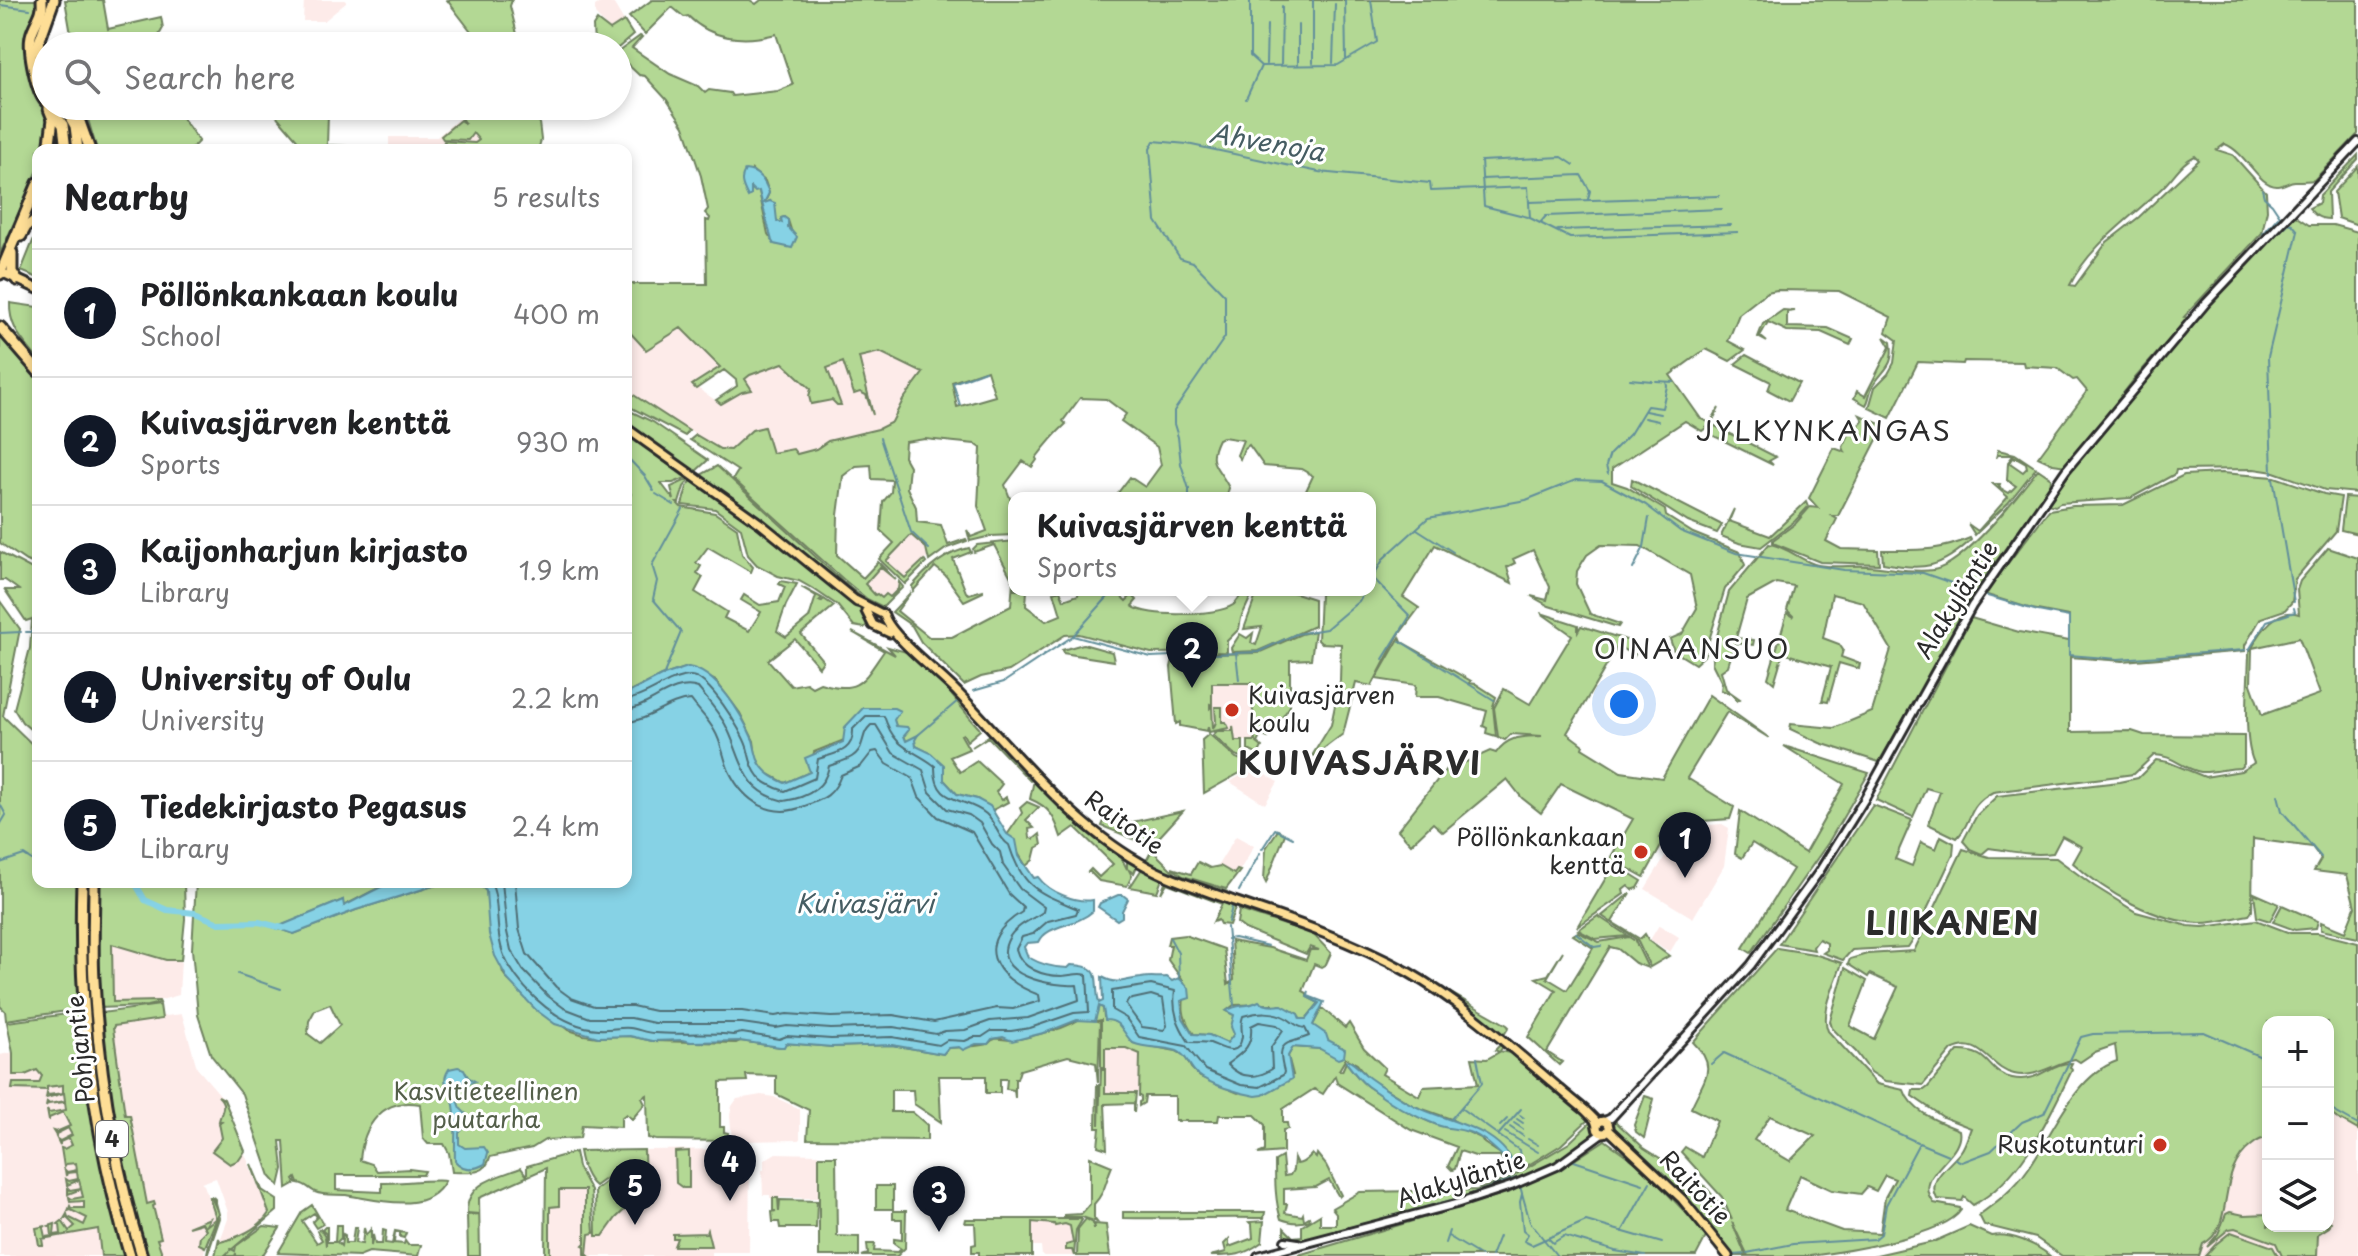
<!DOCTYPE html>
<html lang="en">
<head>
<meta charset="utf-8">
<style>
	:root { --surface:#fff; --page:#f6f6f6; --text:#202124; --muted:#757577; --line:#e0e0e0; --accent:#111827 }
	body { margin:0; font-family:"Playpen Sans",sans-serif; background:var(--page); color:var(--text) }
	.controls { position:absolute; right:24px; bottom:24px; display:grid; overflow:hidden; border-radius:16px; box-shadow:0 4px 12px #0003 }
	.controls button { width:72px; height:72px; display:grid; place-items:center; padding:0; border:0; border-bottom:2px solid var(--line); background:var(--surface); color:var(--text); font:40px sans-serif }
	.you { position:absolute; left:1624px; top:704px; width:28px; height:28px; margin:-20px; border:6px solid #fff; border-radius:50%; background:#1a73e8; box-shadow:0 0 0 12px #1a73e833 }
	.badge { display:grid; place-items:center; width:52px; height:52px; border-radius:50%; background:var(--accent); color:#fff; font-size:26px; font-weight:700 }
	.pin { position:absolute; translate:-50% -66px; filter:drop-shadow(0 2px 4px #0008) }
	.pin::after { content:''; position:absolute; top:42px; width:28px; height:24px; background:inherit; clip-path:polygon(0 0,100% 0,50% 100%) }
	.popup { position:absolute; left:1008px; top:492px; width:368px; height:104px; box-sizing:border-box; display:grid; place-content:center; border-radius:16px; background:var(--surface); filter:drop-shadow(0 2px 6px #0005); font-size:26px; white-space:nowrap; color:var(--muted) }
	.popup b { font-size:30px; color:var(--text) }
	.popup::after { content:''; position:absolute; left:50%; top:100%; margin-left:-16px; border:16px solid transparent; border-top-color:var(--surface) }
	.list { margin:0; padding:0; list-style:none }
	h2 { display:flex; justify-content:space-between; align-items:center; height:104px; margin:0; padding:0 32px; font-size:34px }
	h2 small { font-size:26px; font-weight:400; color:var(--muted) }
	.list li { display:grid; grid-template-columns:52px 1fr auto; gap:24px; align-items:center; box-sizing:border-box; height:128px; padding:0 32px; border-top:2px solid var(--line) }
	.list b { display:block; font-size:30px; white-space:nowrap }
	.list p { margin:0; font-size:26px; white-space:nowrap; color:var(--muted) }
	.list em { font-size:26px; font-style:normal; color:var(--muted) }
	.icon { flex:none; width:44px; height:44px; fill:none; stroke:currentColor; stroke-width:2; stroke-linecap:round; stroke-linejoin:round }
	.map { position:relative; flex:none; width:2358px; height:1256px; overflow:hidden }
	.search { position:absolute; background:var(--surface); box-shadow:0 4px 12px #0003; left:32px; top:32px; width:600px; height:88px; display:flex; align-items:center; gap:20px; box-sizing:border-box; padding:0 28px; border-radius:44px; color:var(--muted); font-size:30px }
	.panel { position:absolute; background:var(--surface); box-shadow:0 4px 12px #0003; left:32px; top:144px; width:600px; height:744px; border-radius:16px }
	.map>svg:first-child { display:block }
	.built { fill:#fdebe9 }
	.green { fill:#b3d894; stroke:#6f8260; stroke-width:2; fill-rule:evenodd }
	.water { fill:#86d2e5; stroke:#628f9b; stroke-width:2 }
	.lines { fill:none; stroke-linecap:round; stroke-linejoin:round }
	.shore { stroke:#4f6e75; stroke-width:2 }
	.stream { stroke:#628f9b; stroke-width:2 }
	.river { stroke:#86d2e5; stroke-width:6 }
	.secondary-casing { stroke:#2b2b2b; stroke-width:12 }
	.primary-casing { stroke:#2b2b2b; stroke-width:13 }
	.motorway-casing { stroke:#2b2b2b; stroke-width:15 }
	.secondary { stroke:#fff; stroke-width:6 }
	.primary { stroke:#fede96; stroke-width:7 }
	.motorway { stroke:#fede96; stroke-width:9 }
	.poi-dot { fill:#c8321e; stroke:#fff; stroke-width:3 }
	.labels { text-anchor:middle; stroke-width:6; stroke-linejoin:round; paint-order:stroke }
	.shield { fill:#fff; stroke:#6b6b6b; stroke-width:2 }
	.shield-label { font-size:22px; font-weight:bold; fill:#2b2b2b }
	.street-label { font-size:24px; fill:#2b2b2b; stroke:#fff }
	.poi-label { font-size:24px; fill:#2b2b2b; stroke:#fff; text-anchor:end }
	.park-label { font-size:24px; fill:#545f4a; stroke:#fff }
	.water-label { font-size:26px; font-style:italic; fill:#465d63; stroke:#fff }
	.quarter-label { font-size:28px; letter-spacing:2px; fill:#2b2b2b; stroke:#fff }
	.district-label { font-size:32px; font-weight:bold; letter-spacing:2px; fill:#2b2b2b; stroke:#fff }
</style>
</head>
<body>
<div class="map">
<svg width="2358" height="1256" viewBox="0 0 2358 1256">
	<rect width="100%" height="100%" fill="#fff"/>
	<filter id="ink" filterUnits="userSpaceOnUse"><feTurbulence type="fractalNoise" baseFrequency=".0125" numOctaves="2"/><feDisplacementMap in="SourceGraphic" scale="16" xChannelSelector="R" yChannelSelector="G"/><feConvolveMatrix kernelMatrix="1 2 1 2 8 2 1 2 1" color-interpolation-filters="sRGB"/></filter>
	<g filter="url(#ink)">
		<g class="built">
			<path d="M 304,0 L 346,0 L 346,3 L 324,21 L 303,21 Z"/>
			<path d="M 603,1 L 614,4 L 624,21 L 610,30 L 595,14 L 595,6 Z"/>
			<path d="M 459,118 L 479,140 L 476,150 L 389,150 L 389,137 L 437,137 Z"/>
			<path d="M 628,327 L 636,337 L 681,328 L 721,367 L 693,385 L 721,404 L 742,391 L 752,390 L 745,379 L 750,375 L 784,363 L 811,389 L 811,392 L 841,404 L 827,368 L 844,362 L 854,394 L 860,392 L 866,395 L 872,410 L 858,357 L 880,352 L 923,373 L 902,400 L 892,422 L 878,429 L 828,441 L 816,449 L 797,454 L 793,449 L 772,453 L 752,430 L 730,450 L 720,449 L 696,435 L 626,390 Z"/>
			<path d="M 911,534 L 926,548 L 929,556 L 905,578 L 886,561 Z"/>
			<path d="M 880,567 L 898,583 L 898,589 L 890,598 L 875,596 L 865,584 Z"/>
			<path d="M 1212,683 L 1252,683 L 1255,741 L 1223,741 L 1218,737 L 1217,730 L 1213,729 Z"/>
			<path d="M 1254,767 L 1278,782 L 1265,804 L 1230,782 Z"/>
			<path d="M 1722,824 L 1729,828 L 1724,866 L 1693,918 L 1645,889 L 1683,827 Z"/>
			<path d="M 1236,836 L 1254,846 L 1237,875 L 1218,865 Z"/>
			<path d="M 1659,925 L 1679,937 L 1670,952 L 1650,940 Z"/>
			<path d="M 112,943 L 166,960 L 181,960 L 179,995 L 154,1002 L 113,1003 Z"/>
			<path d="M 182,1014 L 197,1068 L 222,1097 L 269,1213 L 265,1219 L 247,1232 L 219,1243 L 228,1219 L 228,1212 L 216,1178 L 201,1183 L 204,1185 L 216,1218 L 205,1247 L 204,1256 L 163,1256 L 157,1239 L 161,1237 L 152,1206 L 147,1204 L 122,1103 L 111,1023 Z"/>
			<path d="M 1105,1048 L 1126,1048 L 1141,1053 L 1140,1093 L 1105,1093 Z"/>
			<path d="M 14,1052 L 25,1075 L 35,1070 L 40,1071 L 42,1076 L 39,1083 L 13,1083 L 64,1084 L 76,1162 L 91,1227 L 64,1235 L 99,1229 L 103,1256 L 0,1256 L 0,1055 Z"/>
			<path d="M 761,1095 L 774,1097 L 800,1109 L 800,1140 L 732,1141 L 730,1115 L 732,1106 L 737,1099 Z"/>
			<path d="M 2328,1113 L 2358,1130 L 2358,1256 L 2193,1256 L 2213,1232 L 2231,1165 L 2268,1121 L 2268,1226 L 2328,1226 Z"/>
			<path d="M 746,1149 L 750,1155 L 749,1252 L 711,1252 L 711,1256 L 550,1256 L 550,1206 L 559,1190 L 585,1190 L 585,1233 L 595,1233 L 596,1236 L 606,1233 L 616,1218 L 632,1203 L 632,1192 L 645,1189 L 644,1150 Z"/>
			<path d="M 776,1153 L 819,1154 L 819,1198 L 770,1198 L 770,1195 L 763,1195 L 762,1170 L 764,1170 L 764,1160 Z"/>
			<path d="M 1032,1221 L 1066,1221 L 1073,1229 L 1073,1256 L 1042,1256 L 1041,1246 L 1032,1246 Z"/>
		</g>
		<g class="green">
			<path d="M 0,0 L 39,0 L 46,54 L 46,106 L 50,118 L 43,150 L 38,150 L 38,170 L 0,254 Z"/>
			<path d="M 65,0 L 103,0 L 108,29 L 161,17 L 163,28 L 157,39 L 124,46 L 73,46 Z"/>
			<path d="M 447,0 L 512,0 L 510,6 L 520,46 L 475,46 L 478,41 L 469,46 L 477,39 Z"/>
			<path d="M 652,0 L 750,0 L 756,4 L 761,0 L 2358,0 L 2358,134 L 2314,180 C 2307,181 2302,181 2295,181 C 2289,181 2284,186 2277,186 C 2258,186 2247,153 2225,144 L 2217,150 L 2233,155 L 2266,192 L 2267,210 L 2262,233 L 2184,317 L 2188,318 L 2136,377 L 2066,466 L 2053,464 L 2038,457 L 2087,391 L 2077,379 L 2073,380 L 2057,368 L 2024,366 L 2023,362 L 1964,361 L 1963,364 L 1918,362 L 1890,418 L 1869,408 L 1875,387 L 1888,374 L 1894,363 L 1897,340 L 1886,332 L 1891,317 L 1839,291 L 1777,290 L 1767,292 L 1739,314 L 1728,341 L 1745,350 L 1730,361 L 1706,349 L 1670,375 L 1701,419 L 1710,423 L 1719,408 L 1711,424 L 1702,431 L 1685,421 L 1612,469 L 1612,482 L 1627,487 L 1665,510 L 1666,516 L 1693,533 L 1740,552 L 1745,565 L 1725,589 L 1704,656 L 1695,664 L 1674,651 L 1670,639 L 1682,634 L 1697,608 L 1690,575 L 1640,546 L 1601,545 L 1587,555 L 1577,571 L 1576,584 L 1590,614 L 1620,624 L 1618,627 L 1549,606 L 1531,596 L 1547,600 L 1550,587 L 1533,550 L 1513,559 L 1515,563 L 1507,567 L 1512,583 L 1435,545 L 1403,597 L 1419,608 L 1398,636 L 1372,686 L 1356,683 L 1343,734 L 1310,759 L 1331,725 L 1340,681 L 1341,644 L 1321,643 L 1318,640 L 1320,594 L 1337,590 L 1370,590 L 1370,498 L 1295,498 L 1300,492 L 1305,493 L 1313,476 L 1301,469 L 1264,466 L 1249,445 L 1244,449 L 1240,459 L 1237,455 L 1243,440 L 1223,437 L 1218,439 C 1205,465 1219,466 1229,488 L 1226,498 L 1114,498 L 1130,477 L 1145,487 L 1161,465 L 1157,447 L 1121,421 L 1126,414 L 1106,399 L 1080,398 L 1063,421 L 1066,424 C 1055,434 1045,446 1036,458 L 1037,460 L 1032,467 L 1023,461 L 1005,485 L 1014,509 L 1014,535 L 991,536 L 970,541 L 967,530 L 971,537 L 987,531 L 978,506 L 981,448 L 975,444 L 925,439 L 905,442 L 904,457 L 909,466 L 907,488 L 916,507 L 917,522 L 941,525 L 948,545 L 966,539 L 967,541 L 947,548 L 929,561 L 926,548 L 911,535 L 886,561 L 905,578 L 924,560 L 926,563 L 905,584 L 879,559 L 894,543 L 881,531 L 883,502 L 891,492 L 892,480 L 872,479 L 871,465 L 856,466 L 843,476 L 838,515 L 837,555 L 863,578 L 878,562 L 896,580 L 880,567 L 865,584 L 875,595 L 877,594 L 882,598 L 886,594 L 890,597 L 898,589 L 899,582 L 903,587 L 883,607 L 867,599 L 843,579 L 733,479 L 738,471 L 690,440 L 696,435 L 720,449 L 730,450 L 752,430 L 764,427 L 772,453 L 793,449 L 797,454 L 816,449 L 828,441 L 878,429 L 892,422 L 903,400 L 923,373 L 880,352 L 859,357 L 873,415 L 866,395 L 860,392 L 854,394 L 843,362 L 827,368 L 841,405 L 837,405 L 832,400 L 811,404 L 809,396 L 811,389 L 783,363 L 750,375 L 745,379 L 752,390 L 742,392 L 721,404 L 716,400 L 737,386 L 736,380 L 724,370 L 696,389 L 692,385 L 720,367 L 681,328 L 646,350 L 626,328 L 626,284 L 707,284 L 706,220 L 709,221 L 710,218 L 705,213 L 708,209 L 701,176 L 684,126 L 667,100 L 645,76 L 639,75 L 622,59 L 618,62 L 618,52 L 640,36 L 642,37 L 632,48 L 670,74 L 698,86 L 705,93 L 709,90 L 730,93 L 732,96 L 778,91 L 793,85 L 776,34 C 743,43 711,39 688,16 L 684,17 L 672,7 L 645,34 L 629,17 ZM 2195,156 L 2199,160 L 2139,217 L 2107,242 L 2075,286 L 2070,285 C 2090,244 2132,218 2164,186 C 2174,176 2182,162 2195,156 ZM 752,170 L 765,181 L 769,193 L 764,204 L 770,201 L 777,221 L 782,223 L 781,218 L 784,217 L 788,220 L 792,233 L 783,245 L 775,244 L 768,234 L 759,191 L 751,187 L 750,191 ZM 987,370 L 995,396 L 957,407 L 952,382 Z"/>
			<path d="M 597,20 L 610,30 L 624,21 L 633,35 L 618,48 L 594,46 L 593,26 Z"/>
			<path d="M 84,106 L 178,106 L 180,115 L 199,141 L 190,150 L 97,150 Z"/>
			<path d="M 268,106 L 321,106 L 328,114 L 327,145 L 348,146 L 327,147 L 337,150 L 306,150 Z"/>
			<path d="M 475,106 L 537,106 L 541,140 L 538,150 L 442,150 L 444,141 L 475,143 L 479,140 L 473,133 L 468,140 L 443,139 L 441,136 L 460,120 L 465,124 L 461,118 Z"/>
			<path d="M 2358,155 L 2358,159 L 2328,192 L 2329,219 C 2319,219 2314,215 2309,208 L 2319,203 L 2320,195 Z"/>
			<path d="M 2358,166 L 2358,225 L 2338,218 L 2334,192 Z"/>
			<path d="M 2292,214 L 2309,225 L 2333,225 L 2358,232 L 2358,493 L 2325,490 L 2274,472 L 2254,469 L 2176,470 L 2175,474 L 2131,498 L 2060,503 L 2055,506 L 2047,504 L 2046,501 C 2124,401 2206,306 2292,214 Z"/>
			<path d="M 37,231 L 38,231 L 38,278 L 21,271 Z"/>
			<path d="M 10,303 L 38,307 L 38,360 C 24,341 9,329 10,303 Z"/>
			<path d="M 1783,310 L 1795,311 L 1787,312 L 1787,327 L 1828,328 L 1853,339 L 1850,345 L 1821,332 L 1787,331 L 1768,322 L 1760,336 L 1767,342 L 1758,337 L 1763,324 Z"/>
			<path d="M 0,333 L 38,376 L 38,565 L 26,561 L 0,543 Z"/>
			<path d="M 1884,337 L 1891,342 C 1895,368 1883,368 1873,386 C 1869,392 1870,399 1866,405 L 1854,398 L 1857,391 L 1865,396 L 1890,347 Z"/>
			<path d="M 1746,355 L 1799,383 L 1789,401 L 1768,390 L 1771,382 L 1735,364 Z"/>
			<path d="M 626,390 L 689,431 L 685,436 L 626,405 Z"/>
			<path d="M 626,409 L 653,422 L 708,460 L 695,472 L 626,422 Z"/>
			<path d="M 1860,415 L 1884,426 L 1838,516 L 1832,516 L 1837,519 L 1826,541 L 1841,549 L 1878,550 L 1879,564 L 1820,562 L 1773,543 L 1773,540 L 1796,523 L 1810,507 L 1818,508 L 1809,498 L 1834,448 L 1845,452 L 1843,447 L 1854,424 L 1859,425 L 1863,420 Z"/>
			<path d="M 1713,425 L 1776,457 L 1769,461 L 1773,465 L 1712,435 L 1709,430 Z"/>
			<path d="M 626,433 L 686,478 L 673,483 L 661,483 L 674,500 L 671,487 L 691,478 L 684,487 L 679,503 L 677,503 L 681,507 L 715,513 L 737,528 L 742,554 L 753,567 L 751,572 L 708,547 L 696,563 L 701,566 L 697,573 L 703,577 L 695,592 L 727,612 L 724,618 L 749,631 L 761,612 L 741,600 L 744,595 L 760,605 L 779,602 L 785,587 L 779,584 L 781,581 L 797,584 L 786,605 L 777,631 L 786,637 L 809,618 L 816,596 L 801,587 L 822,598 L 819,601 L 821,602 L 824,599 L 834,606 L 801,634 L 823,661 L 819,667 L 795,639 L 768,660 L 791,686 L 806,683 L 812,687 L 820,683 C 859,695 863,681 884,651 L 852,632 L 895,655 L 888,647 C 894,649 900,650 906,652 C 928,659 962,711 979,728 L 980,730 L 967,741 L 963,734 L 961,735 L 969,749 L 950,757 L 960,772 L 977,761 L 1002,784 L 996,792 L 1002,800 L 1006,797 L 1008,802 L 993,810 L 977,799 L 957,794 L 944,780 L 931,754 L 916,746 L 914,740 L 906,741 L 902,728 L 896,726 L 894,720 L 814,752 L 810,772 L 785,783 L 765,772 L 756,757 L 754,741 L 740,713 L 716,681 L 688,667 L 661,676 L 626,694 L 626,505 L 631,494 L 626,488 Z"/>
			<path d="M 1998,450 L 2015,454 L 2036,468 L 2008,503 L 1975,535 L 1968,524 L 1978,531 L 2008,497 L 1993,484 L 2000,484 L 1999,487 L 2009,493 L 2016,486 L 2007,480 L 2008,462 L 2012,457 L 2016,459 L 2013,458 L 2010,463 L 2023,472 L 2027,468 L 2026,463 L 2012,455 L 1998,455 L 1996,458 Z"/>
			<path d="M 717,466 L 843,582 L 869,603 L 884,610 L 865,605 L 775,531 L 697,477 Z"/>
			<path d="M 2038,469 L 2051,478 L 2050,487 L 1989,571 L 1879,762 L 1820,743 L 1790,729 L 1791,724 L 1834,728 L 1872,712 L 1891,649 L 1863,602 L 1832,594 L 1823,638 L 1839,644 L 1843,650 L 1841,657 L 1860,664 L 1859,669 L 1839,663 L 1828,702 L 1822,701 L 1831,667 L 1783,653 L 1774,683 L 1768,678 L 1787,613 L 1794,617 L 1787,610 L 1794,586 L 1776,583 L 1747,599 L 1736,638 L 1754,640 L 1753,645 L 1735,643 L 1728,666 L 1721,671 L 1726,689 L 1740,699 L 1737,701 L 1732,694 L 1721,690 L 1722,683 L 1712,663 L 1717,638 L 1721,638 L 1717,636 L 1729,592 L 1769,544 C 1786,546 1803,562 1818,565 C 1834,568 1851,565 1867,566 C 1890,567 1909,573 1933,570 C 1963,566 2019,494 2038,469 Z"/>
			<path d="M 2221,473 L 2275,477 L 2324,494 L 2341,497 L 2336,531 L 2295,579 L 2292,602 L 2285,610 L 2261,618 L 2245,645 L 2245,651 L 2123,661 L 2070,657 L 2070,732 L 2132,731 L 2144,735 L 2244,736 L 2244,764 L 2240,768 C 2228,768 2212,773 2201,772 C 2183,769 2173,755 2154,755 L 2134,774 L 1993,792 C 1966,806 1973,822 1957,838 L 1928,824 L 1940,792 L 1926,788 L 1913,817 L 1876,800 L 1971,618 L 2019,632 L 2069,641 L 2069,616 L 2032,609 L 1984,594 L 2049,510 L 2073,506 L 2123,505 L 2184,475 Z"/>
			<path d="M 693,479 L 808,563 L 868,614 L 869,623 L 864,628 L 854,626 L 837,605 L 815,590 L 799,581 L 778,576 L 757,565 L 748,555 L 741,528 L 715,509 L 682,505 L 687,487 Z"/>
			<path d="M 1632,479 L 1722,525 L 1717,533 L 1688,522 L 1631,486 Z"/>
			<path d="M 2345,497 L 2358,498 L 2358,534 L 2341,530 Z"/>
			<path d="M 1806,502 L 1808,507 L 1795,521 L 1761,547 L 1739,543 L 1721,536 L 1734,509 L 1729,521 L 1770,536 Z"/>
			<path d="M 1970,538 L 1971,540 C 1941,568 1924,571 1883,563 L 1882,550 C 1916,550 1938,552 1970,538 Z"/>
			<path d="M 1014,541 L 1014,590 L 1027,590 L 1026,606 L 1046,621 L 1061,615 L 1054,592 L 1060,590 L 1064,600 L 1078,595 L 1079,590 L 1115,590 L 1126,601 L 1132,595 L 1137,600 L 1132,606 C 1146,618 1217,616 1233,605 C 1237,602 1241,594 1245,590 L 1254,590 L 1241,618 L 1239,629 L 1227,641 L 1227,652 L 1151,653 L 1079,634 L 1065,635 L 1009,671 L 981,677 L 964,685 L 921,642 L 912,626 L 892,612 L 911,592 L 897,611 L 929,637 L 952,637 L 1011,606 L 1013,581 L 994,545 L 974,552 L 973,549 L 977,545 Z"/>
			<path d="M 969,548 L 971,552 L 953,559 L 966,592 L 969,594 L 983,590 L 983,592 L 964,601 L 945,575 L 935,567 L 913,591 L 912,586 C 928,568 945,553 969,548 Z"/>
			<path d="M 2328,548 L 2358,558 L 2358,938 L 2321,930 L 2321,922 L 2345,932 L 2355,907 L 2347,875 L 2314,871 L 2321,859 L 2312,847 L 2253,839 L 2252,911 L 2249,915 C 2233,918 2216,923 2200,923 C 2154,921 2107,893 2073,863 L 2082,847 L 2062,836 L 2053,853 C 2030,856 2012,851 1989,848 L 1982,854 L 1970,849 L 1963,841 L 1977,815 L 1997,796 L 2119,782 L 2138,778 L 2156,760 L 2168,762 L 2205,777 L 2241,771 L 2254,763 C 2242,739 2249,679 2249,650 L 2252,650 L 2251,684 L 2262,715 L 2320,694 L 2299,638 L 2252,648 C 2261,630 2278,607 2299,614 L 2297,590 L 2300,581 Z"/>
			<path d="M 0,552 L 38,572 L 38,736 L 22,722 L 14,709 L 30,648 L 32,619 L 26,621 L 5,590 L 19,590 L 5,580 L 0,580 Z"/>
			<path d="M 1258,590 L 1286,590 L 1314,599 L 1314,626 L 1258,651 L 1232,652 L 1231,648 L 1240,634 L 1247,638 L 1253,633 L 1251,643 L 1256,645 L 1262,627 L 1244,629 Z"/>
			<path d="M 0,601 L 20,629 L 3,716 L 38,750 L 38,882 L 80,882 L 80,1009 L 6,1020 L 5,1011 L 0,1006 Z"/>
			<path d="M 1541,613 L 1578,625 L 1578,631 L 1581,626 L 1633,642 L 1638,649 L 1634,656 L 1618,646 L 1567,733 L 1583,745 L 1582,748 L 1621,772 L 1662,778 L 1709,695 L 1769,738 L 1727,712 L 1687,778 L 1734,807 L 1730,819 L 1675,823 L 1668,836 L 1663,833 L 1660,838 L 1664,841 L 1644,877 L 1617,862 L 1619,858 L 1615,863 L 1609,860 L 1633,819 L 1561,784 L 1541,813 L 1522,798 L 1507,779 L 1443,832 L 1433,823 L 1411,844 L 1398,830 L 1454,759 L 1464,763 L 1490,751 L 1496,753 C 1508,735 1523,737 1542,736 L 1511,734 L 1505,740 L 1498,737 L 1494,708 L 1504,689 L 1530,704 L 1572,635 Z"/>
			<path d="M 1315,631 L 1311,659 L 1290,660 L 1290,706 L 1268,738 L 1261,735 L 1257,743 L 1262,747 L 1258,755 L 1248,750 L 1248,741 L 1255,741 L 1251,683 L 1212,683 L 1212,705 L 1210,704 L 1210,708 L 1212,706 L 1213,729 L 1216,722 L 1215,707 L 1222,707 L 1222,722 L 1226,722 L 1229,728 L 1209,732 L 1208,727 L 1207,731 L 1180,726 L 1180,722 L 1176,724 L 1171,667 L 1174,655 L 1258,653 L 1301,634 Z"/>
			<path d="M 1400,637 L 1402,642 L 1471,681 L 1469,683 L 1476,684 L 1496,697 L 1493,706 L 1496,736 L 1486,733 L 1487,728 L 1483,726 L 1487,711 L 1439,697 L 1415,697 L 1416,685 L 1376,679 Z"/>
			<path d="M 1083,644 L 1112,652 L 1114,661 L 1063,653 L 1062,650 Z"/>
			<path d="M 1233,726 L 1235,741 L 1243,741 L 1243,758 L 1235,755 L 1213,735 L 1217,731 L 1233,731 Z"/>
			<path d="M 1209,734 L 1236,758 L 1254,765 L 1204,793 L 1202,740 Z"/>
			<path d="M 990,735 L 1120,855 L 1127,869 L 1127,861 L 1138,864 L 1134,873 L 1129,870 L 1132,876 L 1127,886 L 1099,881 L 1090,872 L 1088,872 L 1091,869 L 1099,877 L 1113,864 L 1075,827 L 1061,837 C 1055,818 1050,807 1030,799 L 1034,780 L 1030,781 L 988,737 L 972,747 Z"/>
			<path d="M 1784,746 L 1869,773 L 1828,843 L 1751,953 L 1743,948 L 1793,869 L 1752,843 L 1742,858 L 1735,854 L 1740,811 L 1805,853 L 1844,784 Z"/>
			<path d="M 1027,802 L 1039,807 L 1026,820 L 1034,828 L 1029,829 L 1030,838 L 1034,839 L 1040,834 L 1042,845 L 1036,848 L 1033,860 L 1026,866 L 1007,835 L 1022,813 L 1020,808 Z"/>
			<path d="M 1873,805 L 1912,820 L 1895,859 L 1912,866 L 1921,842 L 1936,849 L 1941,836 L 1954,843 L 1953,855 L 1912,941 L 1908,947 L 1852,950 L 1843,960 L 1823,953 L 1827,950 L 1827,943 L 1819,939 L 1813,947 L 1814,950 L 1779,944 Z"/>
			<path d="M 1183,811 L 1151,846 L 1102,826 L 1107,814 L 1128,823 Z"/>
			<path d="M 1278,830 L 1285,834 L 1266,883 L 1264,879 L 1266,848 Z"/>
			<path d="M 1963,849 L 1989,857 L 2056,858 L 2094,886 L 2136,912 L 2188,926 L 2203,927 L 2256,920 L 2290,933 L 2318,933 L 2358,943 L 2358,1130 L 2328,1113 L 2328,1022 L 2268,1022 L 2268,1138 C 2262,1138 2258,1140 2252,1145 C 2214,1173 2237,1226 2203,1244 L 2199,1256 L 2062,1256 L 2036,1238 L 1984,1225 L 1979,1215 C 1997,1202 2015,1188 2028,1169 C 2052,1135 2074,1076 2117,1061 L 2115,1045 L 2095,1052 L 2080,1062 L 2075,1059 C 2054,1063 2036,1079 2014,1074 C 1989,1069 1981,1035 1952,1050 L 1923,1085 L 1885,1081 L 1871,1072 L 1856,1052 L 1832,1028 L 1830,1021 L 1845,968 L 1867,981 L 1850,1026 L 1874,1039 L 1898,987 L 1870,974 L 1868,977 L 1848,964 L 1850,959 L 1867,954 L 1914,951 Z"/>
			<path d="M 1152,850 L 1176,874 L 1228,892 L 1222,893 L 1145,863 Z"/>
			<path d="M 1198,862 L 1210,868 L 1220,866 L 1234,874 L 1237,870 L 1240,871 L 1226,889 L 1183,876 L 1172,868 L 1191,874 Z"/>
			<path d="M 1618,866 L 1642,881 L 1638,888 L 1632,890 L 1628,886 L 1623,890 L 1624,894 L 1577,927 L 1610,871 Z"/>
			<path d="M 1143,867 L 1162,879 L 1157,892 L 1130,887 Z"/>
			<path d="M 1170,880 L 1236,905 L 1229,925 L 1220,924 L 1218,920 L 1213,922 L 1222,904 L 1167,883 L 1161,893 L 1165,882 Z"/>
			<path d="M 98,882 L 184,882 L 185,919 L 181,960 L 166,960 L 112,944 L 113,1002 L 159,1001 L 160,1003 L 147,1006 L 100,1008 L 98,986 Z"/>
			<path d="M 196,882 L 393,882 C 375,888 361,898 343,906 L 343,900 L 276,928 L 294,934 L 356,910 L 446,882 L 477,882 L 486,891 L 503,973 L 508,980 L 569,1030 L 584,1035 L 598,1037 L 630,1036 L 652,1041 L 736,1043 L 740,1041 L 780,1047 L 786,1043 L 832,1047 L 892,1045 L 943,1054 L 948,1048 C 962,1047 974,1047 988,1044 C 996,1035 1001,1040 1011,1040 C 1021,1040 1038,1034 1048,1032 C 1066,1028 1084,1018 1099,1006 L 1103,1008 L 1104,1017 L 1120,1024 L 1133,1043 L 1176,1051 L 1185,1056 L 1191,1068 L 1200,1077 L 1238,1093 L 1293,1075 L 1288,1056 L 1293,1047 L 1320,1049 L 1328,1040 L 1313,1025 L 1322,1008 L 1345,1028 L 1349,1023 L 1364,1048 L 1385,1068 L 1382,1074 L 1419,1096 L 1423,1087 L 1478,1084 L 1472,1058 L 1487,1059 L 1499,1052 L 1495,1050 L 1502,1043 L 1504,1045 L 1500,1051 L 1510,1053 L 1563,1098 L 1565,1096 L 1590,1118 L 1561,1145 L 1517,1172 L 1507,1153 L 1451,1119 L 1414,1106 L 1368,1078 L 1357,1064 L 1346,1058 L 1339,1070 L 1342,1071 L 1346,1062 C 1352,1070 1359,1080 1367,1086 C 1386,1099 1436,1132 1457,1127 L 1481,1138 L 1484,1143 L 1505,1157 L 1515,1170 L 1510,1172 L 1500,1156 L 1475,1156 L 1460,1151 L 1455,1169 L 1452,1170 L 1448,1166 L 1457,1147 L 1411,1130 L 1337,1083 L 1335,1076 L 1323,1094 L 1314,1089 L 1283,1109 L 1283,1123 L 1287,1123 L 1288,1129 L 1283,1130 L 1283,1152 L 1258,1154 L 1265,1151 L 1265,1125 L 1255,1115 L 1219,1115 L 1218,1121 L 1175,1121 L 1175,1096 L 1145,1096 L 1144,1103 L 1139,1106 L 1139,1102 L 1141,1101 L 1141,1097 L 1139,1096 L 1140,1054 L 1126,1048 L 1105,1048 L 1105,1068 L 1101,1068 L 1101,1020 L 1097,1021 L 1100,1022 L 1098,1083 L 1096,1063 L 1068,1056 L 1020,1070 L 1017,1079 L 1015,1079 L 1015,1098 L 1014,1090 L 1006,1089 L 1007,1079 L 1000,1079 L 1000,1093 L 986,1093 L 986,1076 L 939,1076 L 941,1122 L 914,1104 L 913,1090 L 891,1090 L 891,1112 L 912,1112 L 927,1125 L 927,1140 L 807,1139 L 809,1110 L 776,1094 L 776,1076 L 746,1075 L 747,1081 L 720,1082 L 720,1127 L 724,1127 L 724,1132 L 728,1133 L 728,1141 L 656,1140 L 648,1138 L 647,1095 L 642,1098 L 645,1104 L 632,1119 L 626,1114 L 621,1118 L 621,1127 L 582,1125 L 580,1138 L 545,1140 L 532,1148 L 490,1157 C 486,1176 468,1172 452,1172 L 449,1153 L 444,1144 L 428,1144 L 423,1138 L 420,1104 C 382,1097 363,1126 360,1160 L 372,1164 L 377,1171 L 409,1169 L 425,1171 L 423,1175 L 336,1175 L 336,1190 L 382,1192 L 382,1183 C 395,1183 440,1179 445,1181 C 428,1215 377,1200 346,1195 C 337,1194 323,1196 315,1192 C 308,1188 306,1184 298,1183 L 296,1178 L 294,1180 L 296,1183 L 287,1188 L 284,1141 L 280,1141 L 283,1169 L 279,1186 L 270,1176 L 242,1094 L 211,1055 L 198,1015 L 192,949 ZM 330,1004 L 340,1025 L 320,1043 L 308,1034 L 309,1021 L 315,1010 Z"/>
			<path d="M 1630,893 L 1612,922 L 1640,939 L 1645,934 L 1649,941 L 1669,956 L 1650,967 L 1637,940 L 1602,916 Z"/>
			<path d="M 2254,893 L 2279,904 L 2270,921 L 2257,917 Z"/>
			<path d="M 2282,905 L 2318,921 L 2316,928 L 2295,930 L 2273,922 Z"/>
			<path d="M 1239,910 L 1313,934 L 1331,953 L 1326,964 L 1321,967 L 1314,964 L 1303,991 L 1307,993 L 1307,997 L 1319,1003 L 1306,1019 L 1300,1019 L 1298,1014 L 1280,1005 L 1275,1007 L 1271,1004 L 1234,1005 L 1226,1011 L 1234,1015 L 1234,1034 L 1227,1043 L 1209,1035 L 1194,1034 C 1181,1017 1182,1005 1186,985 L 1168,960 L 1171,945 L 1167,945 L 1169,937 L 1185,935 L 1224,949 L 1228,984 L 1234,980 L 1231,941 L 1270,948 L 1306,960 L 1310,950 L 1319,950 L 1310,947 L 1306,954 L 1245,929 L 1237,923 Z"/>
			<path d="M 1598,916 L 1628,936 L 1595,939 L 1578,930 Z"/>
			<path d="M 1578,932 L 1599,942 L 1629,937 L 1635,941 L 1648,968 L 1635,963 L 1618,949 L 1610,947 L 1547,1052 L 1562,1062 L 1559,1065 L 1528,1037 L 1556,990 L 1536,978 L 1548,975 L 1563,951 L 1547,978 L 1567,990 L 1593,948 L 1573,935 Z"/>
			<path d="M 1777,948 L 1814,954 L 1842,963 C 1836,982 1820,1012 1828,1031 L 1877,1084 L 1904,1090 C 1910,1111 1939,1122 1959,1130 C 1965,1158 1911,1174 1934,1203 L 1960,1208 L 1961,1210 C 1945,1236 1841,1252 1810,1256 C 1790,1256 1768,1256 1748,1256 L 1732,1222 L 1746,1256 L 1731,1256 L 1683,1197 L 1612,1131 L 1615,1121 L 1644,1148 L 1706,1187 L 1732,1220 L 1722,1197 L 1681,1152 L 1685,1147 L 1702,1157 L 1717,1121 L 1691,1108 C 1704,1078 1719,1068 1693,1042 ZM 1770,1116 L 1815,1136 L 1790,1161 L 1754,1140 ZM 1800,1175 L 1832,1190 L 1861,1194 L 1867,1187 L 1876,1191 L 1885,1175 L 1895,1179 L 1885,1197 L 1880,1233 L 1842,1231 L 1785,1210 Z"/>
			<path d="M 1444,989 L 1507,1025 L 1509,1027 L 1502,1038 Z"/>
			<path d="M 160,1005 L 162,1019 L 114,1026 L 113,1028 L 125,1115 L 130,1115 L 147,1204 L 154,1202 L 155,1205 L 153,1206 L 161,1238 L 157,1239 L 163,1256 L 146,1256 L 116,1143 L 101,1032 L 101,1013 Z"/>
			<path d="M 75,1013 L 80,1014 L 106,1183 L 124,1256 L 101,1256 L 98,1229 L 42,1239 L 43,1245 L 39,1245 L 36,1228 L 46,1226 L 43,1228 L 45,1237 L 52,1236 L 51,1227 L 49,1226 L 55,1224 L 54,1235 L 61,1234 L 60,1225 L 58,1224 L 62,1221 L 69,1231 L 75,1226 L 67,1218 L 64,1219 L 67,1214 L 68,1217 L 84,1225 L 87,1218 L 71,1210 L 68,1211 L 70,1206 L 71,1208 L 84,1208 L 84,1201 L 70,1202 L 69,1197 L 72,1199 L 83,1197 L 81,1189 L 68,1194 L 68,1188 L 70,1190 L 81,1188 L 79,1180 L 67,1185 L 66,1179 L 69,1181 L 78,1179 L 77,1172 L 67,1173 L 66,1176 L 65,1170 L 67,1172 L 77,1170 L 76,1163 L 66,1164 L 64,1167 L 61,1148 L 64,1149 L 72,1145 L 69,1138 L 60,1142 L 60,1145 L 57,1139 L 60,1141 L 72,1135 L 68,1128 L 56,1134 L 56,1136 L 53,1131 L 56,1132 L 70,1126 L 63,1112 L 49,1118 L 49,1121 L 47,1110 L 49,1113 L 66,1110 L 65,1102 L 48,1104 L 46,1107 L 47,1102 L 49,1104 L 65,1101 L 64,1093 L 46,1098 L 47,1093 L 48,1095 L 63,1093 L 63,1085 L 47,1087 L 47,1090 L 12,1089 L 13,1083 L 39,1083 L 42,1076 L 37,1070 L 25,1075 L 13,1075 L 13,1053 L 7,1022 Z"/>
			<path d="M 1958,1051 C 1992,1050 1986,1073 2012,1078 C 2039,1084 2050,1062 2072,1063 L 2070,1067 L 2072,1070 C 2049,1117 2022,1179 1973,1205 L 1964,1197 L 1962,1201 L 1937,1199 C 1926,1179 1950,1166 1961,1151 C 1966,1144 1968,1135 1971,1128 L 1943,1117 L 1912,1096 L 1913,1090 L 1924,1090 L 1928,1087 Z"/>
			<path d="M 1101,1070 L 1105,1070 L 1105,1093 L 1136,1093 L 1134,1113 L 1134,1103 L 1105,1104 L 1107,1149 L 1098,1146 L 1100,1128 L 1096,1128 L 1097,1085 L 1099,1085 L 1099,1125 Z"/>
			<path d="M 218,1096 L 224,1099 L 245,1151 L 239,1160 L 230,1164 L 212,1151 L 222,1138 L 219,1123 L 223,1121 L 219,1121 C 221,1111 228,1105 218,1096 Z"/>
			<path d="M 1645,1096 L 1654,1099 L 1644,1138 L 1636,1132 L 1634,1125 Z"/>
			<path d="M 1592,1121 L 1594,1132 C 1538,1193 1384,1221 1303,1241 L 1287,1239 L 1284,1234 L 1284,1228 L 1293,1237 L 1302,1236 L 1302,1226 L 1320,1215 L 1320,1225 L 1336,1225 L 1336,1213 L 1332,1208 L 1360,1192 L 1477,1190 L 1510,1178 L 1569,1143 Z"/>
			<path d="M 1605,1140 L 1642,1167 L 1707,1235 L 1696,1256 L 1295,1256 L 1510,1192 L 1573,1161 Z"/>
			<path d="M 644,1150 L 645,1190 L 632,1192 L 632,1203 L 616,1218 L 603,1236 L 596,1236 L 595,1190 L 608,1180 L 606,1178 L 595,1186 C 586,1179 581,1163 579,1151 Z"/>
			<path d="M 689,1151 L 689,1188 L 683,1188 L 676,1183 L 675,1152 Z"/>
			<path d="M 575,1152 L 578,1167 L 591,1191 L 594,1233 L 589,1234 L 587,1254 L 589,1256 L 585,1256 L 585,1246 L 583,1245 L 585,1243 L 585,1190 L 559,1190 L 559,1206 L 550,1207 L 550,1254 L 546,1256 L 515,1256 L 545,1255 L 546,1168 L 479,1198 L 480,1256 L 468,1256 L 467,1215 L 479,1214 L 467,1213 C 466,1182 498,1177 521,1168 L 527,1176 L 527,1166 Z"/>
			<path d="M 1312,1154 L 1316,1158 L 1317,1154 L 1326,1165 L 1341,1195 L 1339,1197 L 1329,1180 L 1316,1187 L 1284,1189 L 1284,1204 L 1287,1204 L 1285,1213 L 1302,1216 L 1303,1214 L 1304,1220 L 1309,1217 L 1310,1220 C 1300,1224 1291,1223 1281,1219 C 1275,1201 1275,1181 1275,1161 L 1282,1157 L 1284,1176 L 1290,1175 L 1293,1170 L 1294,1158 L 1297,1164 C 1305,1163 1308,1158 1312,1154 Z"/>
			<path d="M 819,1156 L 836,1156 L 837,1236 L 859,1237 L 859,1256 L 819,1256 Z"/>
			<path d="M 1090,1157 L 1112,1166 C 1105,1182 1106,1191 1094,1204 L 1094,1218 L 1097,1222 L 1082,1217 L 1064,1217 L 1064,1215 L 1081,1214 L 1090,1204 Z"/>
			<path d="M 251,1164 L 262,1190 L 277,1200 L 277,1211 L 224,1256 L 215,1256 L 219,1238 L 220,1242 C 237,1238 259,1229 269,1213 Z"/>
			<rect x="876" y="1186" width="17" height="23"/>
			<path d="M 209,1197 L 211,1197 L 217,1210 L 213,1197 L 215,1199 L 220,1218 L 207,1256 C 207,1241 217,1230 218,1215 L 205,1247 L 199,1244 L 200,1236 L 206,1230 L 202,1223 L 188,1227 L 210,1218 L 205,1227 L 216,1218 Z"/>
			<path d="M 773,1198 L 778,1198 L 779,1212 L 780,1200 L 817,1201 L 816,1228 L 780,1228 L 779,1222 L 773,1222 L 772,1212 L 776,1211 L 773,1211 Z"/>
			<path d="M 312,1205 L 323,1224 L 316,1228 L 312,1222 L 317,1217 L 314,1213 L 302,1221 L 317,1243 L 322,1240 L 317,1231 L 320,1229 L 325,1237 L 326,1246 L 326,1234 L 322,1230 L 325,1227 L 327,1227 L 327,1242 L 335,1242 L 336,1225 L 341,1225 L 341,1238 L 337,1242 L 341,1246 L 343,1234 L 345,1235 L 345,1243 L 352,1243 L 354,1228 L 357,1228 L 355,1243 L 362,1244 L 364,1228 L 366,1235 L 371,1229 L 371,1246 L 373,1235 L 375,1244 L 382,1244 L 383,1230 L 386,1231 L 385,1243 L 392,1244 L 395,1231 L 406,1233 L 404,1238 L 400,1237 L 400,1232 L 395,1232 L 394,1243 L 404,1244 L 405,1241 L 408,1245 L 421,1245 L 418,1256 L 369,1252 L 359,1256 L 278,1253 L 302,1212 Z"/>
			<path d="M 893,1211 L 906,1211 L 905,1248 L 897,1256 L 862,1256 L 868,1254 L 867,1244 L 875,1244 L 874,1251 L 898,1252 L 901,1249 L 894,1244 L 894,1239 L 902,1240 L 902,1219 L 893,1219 Z"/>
			<path d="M 1123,1212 L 1265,1212 L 1264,1218 C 1217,1217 1170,1219 1123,1218 Z"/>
			<path d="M 2230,1212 L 2244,1215 L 2268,1214 L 2268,1226 L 2328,1226 L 2328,1220 L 2331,1222 L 2329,1227 L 2318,1234 L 2317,1256 L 2282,1256 L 2276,1243 L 2235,1228 L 2229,1229 L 2207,1247 L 2218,1234 L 2226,1214 Z"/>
			<path d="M 966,1219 L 1080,1219 L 1082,1220 L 1076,1230 L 1074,1256 L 1072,1250 L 1066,1250 L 1066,1245 L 1073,1243 L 1070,1226 L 1065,1224 L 1055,1226 L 1054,1224 L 1032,1222 L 1032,1256 L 979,1256 L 979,1252 L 972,1252 L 972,1245 L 976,1244 L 975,1223 L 965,1223 Z"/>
			<path d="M 1086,1219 L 1093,1223 L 1094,1229 L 1095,1224 L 1106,1225 L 1110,1256 L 1077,1256 L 1078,1229 Z"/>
			<path d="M 1264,1221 L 1262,1242 C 1243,1256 1235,1256 1210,1256 L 1226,1252 L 1224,1244 L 1229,1239 L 1229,1247 L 1253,1238 L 1252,1225 L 1249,1222 Z"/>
			<path d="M 264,1226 L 280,1228 L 264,1253 L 260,1256 L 236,1256 L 236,1253 L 235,1256 L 225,1256 L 231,1249 L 235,1251 L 236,1246 Z"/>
			<path d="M 1969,1226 L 1991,1236 C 2010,1232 2036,1244 2050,1256 L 1872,1256 L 1933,1242 Z"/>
			<path d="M 707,1230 L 711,1246 L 674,1246 L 677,1238 L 673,1238 L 673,1234 L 706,1233 Z"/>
			<path d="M 2231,1232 L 2273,1247 L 2278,1256 L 2205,1256 L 2216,1244 Z"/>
		</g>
		<g class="water">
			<path d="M 745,170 C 759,171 765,181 769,193 L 764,203 L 770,201 L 775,203 L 777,221 L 782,223 L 781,218 L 784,217 L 788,220 L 788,227 L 797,237 L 792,248 L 774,244 L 772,241 L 759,191 L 755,192 L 751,188 L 751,195 L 748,197 C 743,187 739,180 745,170 Z"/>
			<path d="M 688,667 C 717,671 742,715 753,740 C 754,743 755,750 756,753 C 759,769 771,777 785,783 L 810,772 L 805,758 L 843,742 L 845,727 L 863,708 L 894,708 L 900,711 L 894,720 L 896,726 L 907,727 L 909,730 L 904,736 L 906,741 L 918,735 L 915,740 L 916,746 L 931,753 L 944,765 L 944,780 L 957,794 L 977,799 L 990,806 L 1007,834 L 1016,840 L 1019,856 L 1034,878 L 1038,877 C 1049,892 1075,903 1093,900 L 1093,911 C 1076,927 1047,924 1039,942 L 1027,943 L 1024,947 L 1028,957 C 1040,964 1054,968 1068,968 L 1071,965 C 1105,966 1093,979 1099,1003 L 1103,1001 L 1102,977 C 1119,986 1125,979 1141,978 C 1150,976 1158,978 1167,977 L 1172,981 L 1179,978 L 1189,988 L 1190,998 L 1181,1001 L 1183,1018 L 1193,1034 L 1209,1035 L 1227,1043 L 1234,1034 L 1231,1027 L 1234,1015 L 1226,1011 C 1238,1003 1246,1008 1259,1001 C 1264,1006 1275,1006 1282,1005 L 1298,1014 L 1300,1019 L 1306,1019 L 1319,1003 L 1307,997 L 1309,991 L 1308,996 L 1324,1002 L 1313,1025 L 1326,1034 L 1328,1040 L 1345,1049 L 1344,1057 L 1338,1059 L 1320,1049 L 1293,1047 L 1288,1056 L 1292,1079 L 1263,1095 L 1256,1096 C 1239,1093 1210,1085 1197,1074 C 1189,1067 1187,1055 1177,1051 C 1163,1046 1146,1049 1133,1043 C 1122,1033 1122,1020 1105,1020 L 1103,1008 L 1099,1006 L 1095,1021 L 1077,1020 L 1047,1032 L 1012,1041 L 1003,1037 L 992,1039 L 988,1044 L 976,1044 L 963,1050 L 959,1047 L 948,1048 L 943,1054 L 892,1045 L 832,1047 L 786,1043 L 784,1047 L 780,1047 L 740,1041 L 691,1042 L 682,1040 L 652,1041 L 630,1036 L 598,1037 L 555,1024 L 536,1010 L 508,980 L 495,956 L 489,934 L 486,891 L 477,882 L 626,882 L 626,694 L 661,676 Z"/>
			<path d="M 393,882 L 446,882 L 356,910 L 294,934 L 275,928 L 343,900 L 344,906 C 361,898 376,888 393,882 Z"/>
			<path d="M 1118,895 L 1123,895 L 1128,899 L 1122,911 L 1122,917 L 1117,920 L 1098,907 L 1100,903 Z"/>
			<path d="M 1348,1060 C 1358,1065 1362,1073 1371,1079 C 1382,1087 1395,1095 1407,1102 C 1444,1124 1500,1123 1517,1171 C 1507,1161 1492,1144 1478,1136 C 1464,1128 1450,1130 1437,1125 C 1413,1116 1387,1101 1367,1086 C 1359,1080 1352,1070 1346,1062 Z"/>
			<path d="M 458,1067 L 464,1069 L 468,1077 L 475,1081 L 461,1087 L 456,1097 L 460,1108 L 469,1117 L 467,1124 L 459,1133 L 459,1144 L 465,1148 L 484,1147 L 488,1153 L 485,1164 C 474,1170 463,1170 455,1161 C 454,1141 458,1115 452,1097 C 447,1084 441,1082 449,1069 Z"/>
		</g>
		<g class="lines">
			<g class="shore">
				<path d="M 490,882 C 502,900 492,937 508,964 C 526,995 561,1027 599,1029 C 609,1030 620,1027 630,1028 C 638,1029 646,1033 654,1033 C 680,1035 707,1032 733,1035 L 742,1033 L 779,1039 L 787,1036 L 831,1039 L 892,1037 L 939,1045 L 947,1040 L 965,1041 L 974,1037 L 982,1037 L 991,1031 L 1011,1031 L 1030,1028 L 1074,1013 L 1089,1012 L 1087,975 C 1077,972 1072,976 1062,976 C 1043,976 1021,969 1016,949 L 1022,937 L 1033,934 L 1048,921 L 1076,914 L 1078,909 C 1038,892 1023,889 1009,845 C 997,837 996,823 986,814 C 965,796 934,806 935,766 C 910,747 895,750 884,716 L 866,716 L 853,729 C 854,752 836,753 818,759 L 815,778 L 785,791 C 775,788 765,784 758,776 C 750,766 750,757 747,747 C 742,731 708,675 690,676 C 667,677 648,697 626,700"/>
				<path d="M 502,882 L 507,932 L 511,950 L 523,970 L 548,996 L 564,1008 L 590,1018 L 631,1018 L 654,1023 L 742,1023 L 776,1028 L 787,1026 L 831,1029 L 893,1027 L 936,1034 L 945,1031 L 965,1030 L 990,1021 L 1028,1018 L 1079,1000 L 1077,985 C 1054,987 988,976 1009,938 C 1015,926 1033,919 1043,912 L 1044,907 L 1020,889 L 1003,865 L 1000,852 L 992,844 L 980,823 L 969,815 L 947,809 L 930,792 L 923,770 L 893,753 L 876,725 L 871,725 C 864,732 865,734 862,743 C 858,759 842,761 829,766 C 825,788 806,798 784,801 C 740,791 743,757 725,724 C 718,712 707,699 698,688 C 673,679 649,708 626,710"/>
				<path d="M 515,882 L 519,929 L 527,954 L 556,987 L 571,998 L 594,1006 L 632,1006 L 655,1011 L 742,1011 L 775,1016 L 787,1014 L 831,1017 L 893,1015 L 934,1022 L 997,1008 L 1013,1009 L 1040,1001 L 1039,995 C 992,978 973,942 1022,912 L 1023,907 L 1009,894 L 972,832 L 938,817 L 919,797 L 912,778 L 887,764 L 877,751 L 872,752 L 861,766 L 841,775 C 834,795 824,799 805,806 C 772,820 744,802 729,771 C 723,757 722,743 714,730 C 708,719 698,710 691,700 C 667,701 650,721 626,722"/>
				<path d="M 1151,985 L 1175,991 C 1172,1011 1178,1025 1189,1042 C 1195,1042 1203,1042 1210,1043 C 1221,1047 1239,1060 1242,1036 C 1242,1028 1240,1024 1243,1016 C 1258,1012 1273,1010 1288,1019 C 1294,1023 1297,1027 1305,1028 L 1309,1036 C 1287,1045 1275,1039 1284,1072 L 1283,1075 L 1260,1087 L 1241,1085 L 1205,1070 L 1186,1046 L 1139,1037 L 1126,1018 L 1112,1010 L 1112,991 Z"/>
				<path d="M 1151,995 L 1163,999 L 1167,1026 L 1164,1030 L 1142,1027 L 1126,1005 L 1128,1000 Z"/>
				<path d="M 1259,1022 L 1277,1025 L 1283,1030 L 1271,1047 L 1272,1069 C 1255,1080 1240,1078 1227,1064 C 1242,1053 1253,1047 1251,1026 Z"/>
			</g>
			<g class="stream">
				<path d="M 1250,0 L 1250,56 L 1261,66"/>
				<path d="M 1313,0 L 1313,63"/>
				<path d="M 1345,0 L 1346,59"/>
				<path d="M 0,5 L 30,9"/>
				<path d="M 1333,63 L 1335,4"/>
				<path d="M 1266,64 L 1267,25"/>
				<path d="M 1298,64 L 1298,25"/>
				<path d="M 1281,65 L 1282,6"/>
				<path d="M 1246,99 L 1261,66 L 1338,65 L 1377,42 L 1371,0"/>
				<path d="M 1482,179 L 1581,175 L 1590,191 L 1588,199"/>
				<path d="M 2262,189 L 2264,197 L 2272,204 L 2280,216"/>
				<path d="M 1529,202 L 1719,196"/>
				<path d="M 1528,217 L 1484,206 L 1481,161 L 1562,157 L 1574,165"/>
				<path d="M 1540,223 L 1546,216 L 1722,209"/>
				<path d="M 1557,230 L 1731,225"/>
				<path d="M 2263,234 L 2278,217"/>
				<path d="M 2274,237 L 2288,224"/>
				<path d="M 1630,379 L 1652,381"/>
				<path d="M 1656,381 L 1674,382"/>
				<path d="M 960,405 L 953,383 L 985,371"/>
				<path d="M 1645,411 L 1660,414"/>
				<path d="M 1644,418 L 1658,421"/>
				<path d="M 880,438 L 911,532 L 929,549"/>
				<path d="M 626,456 L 645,476 L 654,491"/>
				<path d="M 2272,473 L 2268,357 L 2298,231 L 2292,224 L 2287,223"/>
				<path d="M 1608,474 L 1606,466 L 1610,454 L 1630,434 L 1647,406 L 1662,408 L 1667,386 L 1666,382"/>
				<path d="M 2273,478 L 2294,602"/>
				<path d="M 656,494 L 674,505"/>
				<path d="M 1189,498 L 1189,489 L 1181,464 L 1178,437 L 1174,424 L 1174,411 L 1225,337 L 1225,295 L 1193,262 L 1180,258 L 1156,221 L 1150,149 L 1154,141 L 1187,144 L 1319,172 L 1430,183 L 1431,191 L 1528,187 L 1530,218 L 1570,238 L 1738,232"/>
				<path d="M 1417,529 L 1453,552"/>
				<path d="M 1633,569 L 1644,547 L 1649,518"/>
				<path d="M 1374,579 L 1410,616 L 1383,659"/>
				<path d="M 1370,582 L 1384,558 L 1428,518 L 1526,500 L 1576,480 L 1602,481 L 1646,505 L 1680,531 L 1736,553 L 1844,570 L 1923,573 L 1977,592"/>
				<path d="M 1984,595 L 2038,611 L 2069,617 L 2069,655 L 2118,659 L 2245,650"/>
				<path d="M 26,632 L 38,632"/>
				<path d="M 0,633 L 21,632"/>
				<path d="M 1073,636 L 1151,657 L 1258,652 L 1296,634 L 1326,629 L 1359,601 L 1365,590"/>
				<path d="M 1400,641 L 1494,700"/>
				<path d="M 2249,650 L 2267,621 L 2295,612 L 2294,608"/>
				<path d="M 1236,653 L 1239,680"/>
				<path d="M 663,676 L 681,632 L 653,599 L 657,581 L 652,565 L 683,509"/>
				<path d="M 973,691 L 1004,682 L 1073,636 L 1114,590"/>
				<path d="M 918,735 L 959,700"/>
				<path d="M 2278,795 L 2282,811 L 2321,857"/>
				<path d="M 0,804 L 6,815 L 0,825"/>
				<path d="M 1262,849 L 1275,829 L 1293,838"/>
				<path d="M 0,863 L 24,855 L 38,864"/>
				<path d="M 1239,891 L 1260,853"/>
				<path d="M 1228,922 L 1232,907"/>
				<path d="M 1227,927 L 1234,1005"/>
				<path d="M 1576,933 L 1594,947 L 1601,946"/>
				<path d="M 1170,938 L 1178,953 L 1179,978"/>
				<path d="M 1227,939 L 1234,938 L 1268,946"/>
				<path d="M 238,974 L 281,989"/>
				<path d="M 2070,1060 L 2081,1037 L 2093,1034 L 2204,1032 L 2268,1060"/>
				<path d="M 1711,1064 L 1724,1053 L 1917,1142"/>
				<path d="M 2328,1108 L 2358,1125"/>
				<path d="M 1462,1109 L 1519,1150 L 1520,1158 L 1516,1167"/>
				<path d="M 1520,1115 L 1524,1118"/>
				<path d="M 1451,1119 L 1482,1083 L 1477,1058"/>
				<path d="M 1517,1119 L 1523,1123"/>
				<path d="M 1514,1123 L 1523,1129"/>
				<path d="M 1500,1126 L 1507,1119"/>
				<path d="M 1510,1127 L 1523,1136"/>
				<path d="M 1505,1132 L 1538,1152"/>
				<path d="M 1499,1134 L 1521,1109"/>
				<path d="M 1528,1139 L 1538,1145"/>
				<path d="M 1955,1159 L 1962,1162 L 1991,1151 L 2022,1122 L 2044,1113 L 2069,1062"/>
				<path d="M 1574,1161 L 1643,1184"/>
				<path d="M 1520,1186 L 1530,1222 L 1557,1256"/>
				<path d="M 1522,1194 L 1520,1202 L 1523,1230 L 1528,1234 L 1524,1241 L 1532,1245 L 1586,1221 L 1662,1243"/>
				<path d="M 1336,1231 L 1463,1197 L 1516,1178"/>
				<path d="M 1622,1232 L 1650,1182"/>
				<path d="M 1448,1236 L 1481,1256"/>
				<path d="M 1549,1239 L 1553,1243 L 1564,1236 L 1615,1251 L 1645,1256"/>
				<path d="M 1445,1243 L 1449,1231"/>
				<path d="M 1747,1253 L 1793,1244 L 1875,1239 L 1881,1234 L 1886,1205 L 1919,1143 L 1948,1155"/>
				<path d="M 1733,1255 L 1744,1254"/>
				<path d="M 1491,1256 L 1499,1236"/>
			</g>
			<path class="river" d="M 126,882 L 135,883 L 145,900 L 167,910 L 195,913 L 219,923 L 259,922 L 283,928"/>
			<defs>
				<g id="secondary">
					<path d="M 1605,1121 L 1611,1118 L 1751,965 L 1819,872 L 1864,800 L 1972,606 L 2066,470 L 2206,303 L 2358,142"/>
					<path d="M 1285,1241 L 1298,1243"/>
					<path d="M 1258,1256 L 1456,1204 L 1511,1186 L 1557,1166 L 1602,1133"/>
				</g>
				<g id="primary">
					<path d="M 1,272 L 38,289"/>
					<path d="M 626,428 L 761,524 L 857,602"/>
					<path d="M 857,601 L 884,615 C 890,636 940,674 958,693 C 1013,750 1070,823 1139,862 C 1169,880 1202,889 1234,901 C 1293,921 1354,942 1408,972 C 1473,1009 1527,1063 1585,1110 L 1595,1120 L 1597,1126"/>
					<path d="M 866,611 L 873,625 L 890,633"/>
					<circle cx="1603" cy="1127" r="6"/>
					<path d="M 1609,1130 L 1682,1199 L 1728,1256"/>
				</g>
				<g id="motorway">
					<path d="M 42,0 C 44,15 34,22 31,36 C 28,50 36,91 46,102"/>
					<path d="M 46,91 L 38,45 L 54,0"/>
					<path d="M 49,106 L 63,125 L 66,150"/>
					<path d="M 65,106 L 80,122 L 90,150"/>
					<path d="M 49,109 L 53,119 L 49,150"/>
					<path d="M 71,119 L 75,126 L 78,150"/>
					<path d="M 21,236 L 26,227 L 38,218"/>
					<path d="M 12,253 L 12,272 L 17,280"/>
					<path d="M 0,274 L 38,183"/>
					<path d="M 0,327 L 38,371"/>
					<path d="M 82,882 C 78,1009 93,1135 130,1256"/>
					<path d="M 94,882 C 94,915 92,947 94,980 C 99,1074 114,1166 142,1256"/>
				</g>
			</defs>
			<use href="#secondary" class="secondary-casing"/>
			<use href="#primary" class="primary-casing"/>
			<use href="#motorway" class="motorway-casing"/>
			<use href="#secondary" class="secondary"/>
			<use href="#primary" class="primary"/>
			<use href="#motorway" class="motorway"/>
		</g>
	</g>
	<g class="poi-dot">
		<circle cx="1232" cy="710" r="8"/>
		<circle cx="1641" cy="852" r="8"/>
		<circle cx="2160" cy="1145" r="8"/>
	</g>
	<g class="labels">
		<rect class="shield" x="96" y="1121" width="32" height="36" rx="6"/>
		<g class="shield-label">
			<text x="112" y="1147">4</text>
		</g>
		<g class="street-label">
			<text transform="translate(1957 600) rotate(-58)" y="8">Alakyläntie</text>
			<text transform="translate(1124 823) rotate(36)" y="8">Raitotie</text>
			<text transform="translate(81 1049) rotate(-96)" y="8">Pohjantie</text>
			<text transform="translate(1461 1180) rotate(-18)" y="8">Alakyläntie</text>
			<text transform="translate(1695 1188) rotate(47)" y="8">Raitotie</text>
		</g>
		<g class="poi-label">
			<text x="1248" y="704" text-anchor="start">Kuivasjärven<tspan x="1248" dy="28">koulu</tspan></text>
			<text x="1625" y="846">Pöllönkankaan<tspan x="1625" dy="28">kenttä</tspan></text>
			<text x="2144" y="1153">Ruskotunturi</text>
		</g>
		<g class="park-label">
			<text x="486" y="1100">Kasvitieteellinen<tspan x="486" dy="28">puutarha</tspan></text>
		</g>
		<g class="water-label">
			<text transform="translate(1267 143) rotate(10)" y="9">Ahvenoja</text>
			<text x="865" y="913">Kuivasjärvi</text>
		</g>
		<g class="quarter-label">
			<text x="1824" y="441">JYLKYNKANGAS</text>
			<text x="1692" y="659">OINAANSUO</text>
		</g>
		<g class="district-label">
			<text x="1360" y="775">KUIVASJÄRVI</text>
			<text x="1953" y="935">LIIKANEN</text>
		</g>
	</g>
</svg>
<div class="controls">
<button>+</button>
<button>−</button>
<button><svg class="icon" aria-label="layers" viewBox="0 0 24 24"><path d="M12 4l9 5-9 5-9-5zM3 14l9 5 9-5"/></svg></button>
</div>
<div class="you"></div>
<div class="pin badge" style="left:1685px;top:878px">1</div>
<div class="pin badge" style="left:1192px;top:688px">2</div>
<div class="popup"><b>Kuivasjärven kenttä</b>Sports</div>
<div class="pin badge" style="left:939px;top:1232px">3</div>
<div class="pin badge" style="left:730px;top:1201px">4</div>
<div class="pin badge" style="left:635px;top:1225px">5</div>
<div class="search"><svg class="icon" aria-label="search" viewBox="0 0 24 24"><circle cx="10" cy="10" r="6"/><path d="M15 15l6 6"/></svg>Search here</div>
<section class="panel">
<h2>Nearby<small>5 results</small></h2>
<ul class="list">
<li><span class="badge">1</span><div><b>Pöllönkankaan koulu</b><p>School</p></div><em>400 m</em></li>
<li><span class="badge">2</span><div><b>Kuivasjärven kenttä</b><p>Sports</p></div><em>930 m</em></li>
<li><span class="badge">3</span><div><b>Kaijonharjun kirjasto</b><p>Library</p></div><em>1.9 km</em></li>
<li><span class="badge">4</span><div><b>University of Oulu</b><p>University</p></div><em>2.2 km</em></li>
<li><span class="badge">5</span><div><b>Tiedekirjasto Pegasus</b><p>Library</p></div><em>2.4 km</em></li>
</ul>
</section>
</div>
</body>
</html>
